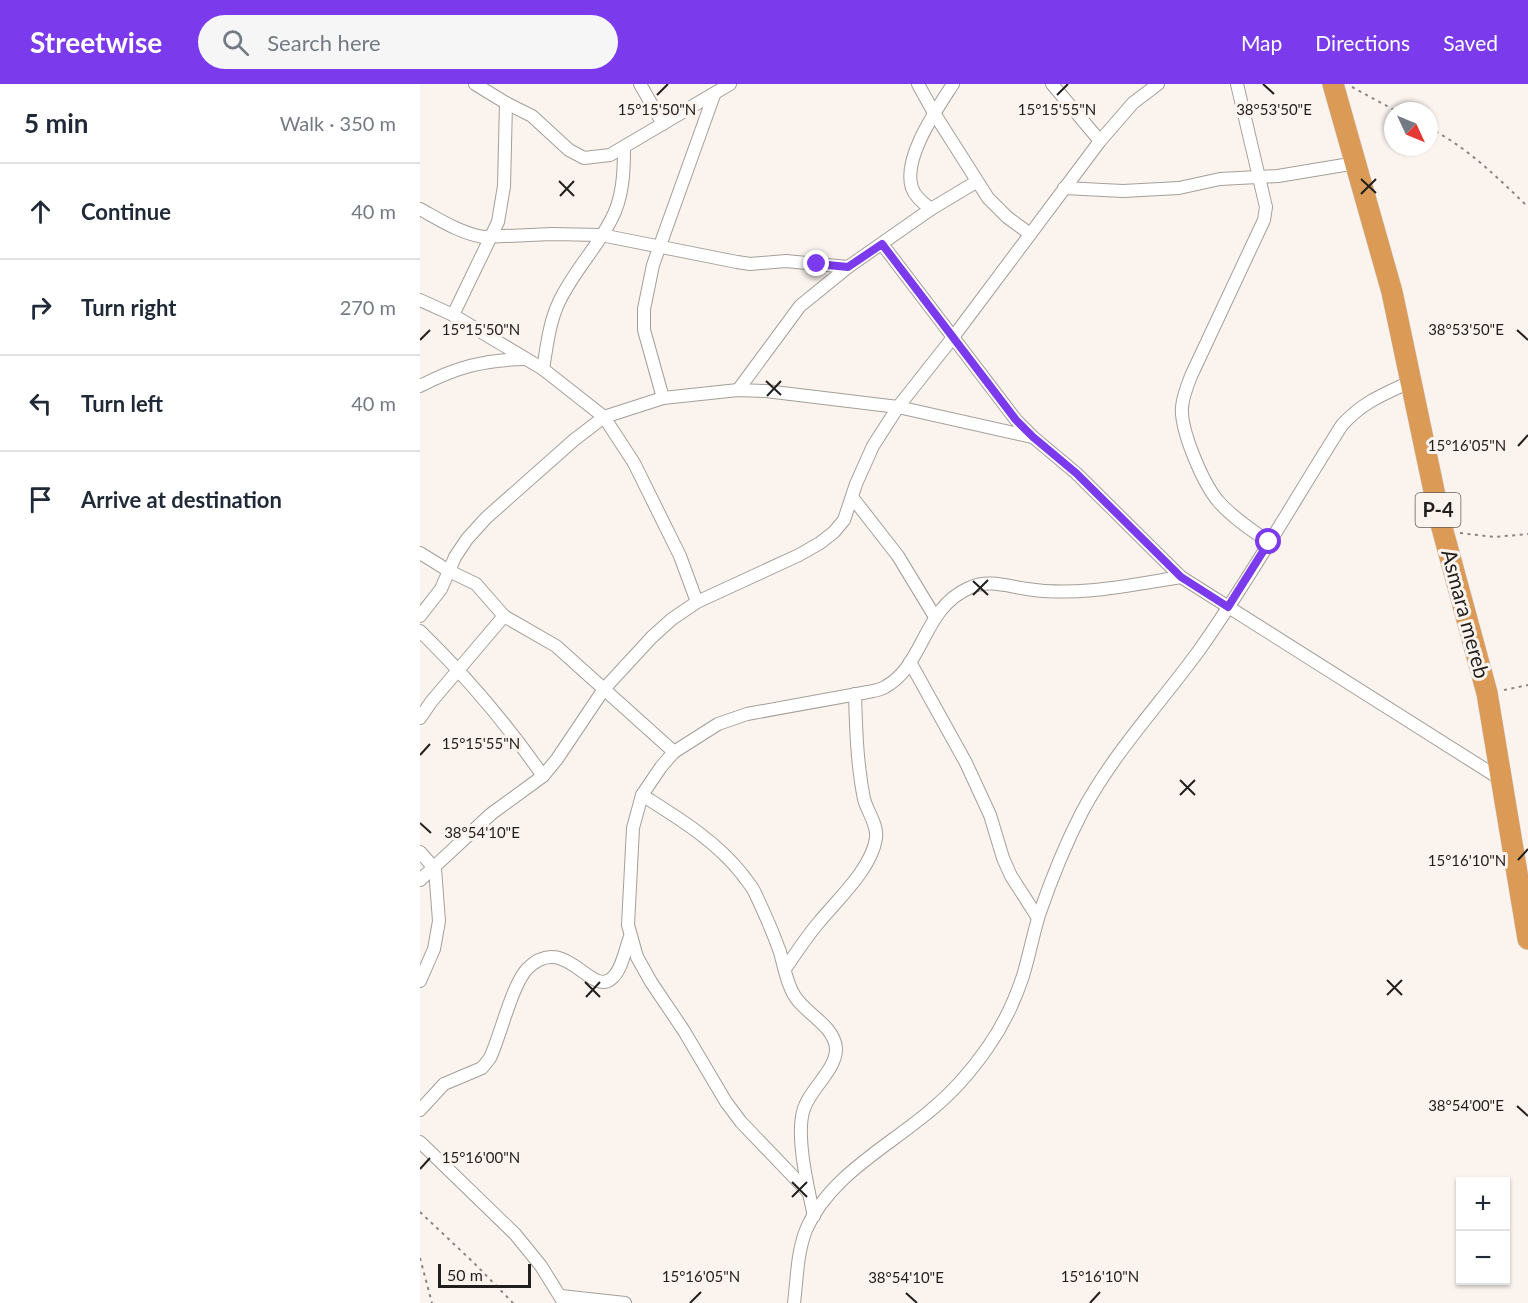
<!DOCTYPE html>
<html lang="en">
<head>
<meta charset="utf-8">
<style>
	:root { --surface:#fff; --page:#f6f6f7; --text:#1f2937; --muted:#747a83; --line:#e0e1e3; --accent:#7c3aed }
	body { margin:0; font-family:Lato,sans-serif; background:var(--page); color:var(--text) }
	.controls { position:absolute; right:18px; bottom:18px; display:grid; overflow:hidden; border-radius:0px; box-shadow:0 2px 4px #0004 }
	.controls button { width:54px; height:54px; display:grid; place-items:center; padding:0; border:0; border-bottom:2px solid var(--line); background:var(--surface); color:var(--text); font:30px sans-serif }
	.compass { position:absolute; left:964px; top:18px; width:54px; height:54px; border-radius:50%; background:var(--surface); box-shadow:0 2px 4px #0004; rotate:134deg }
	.scale { position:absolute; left:18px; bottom:15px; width:93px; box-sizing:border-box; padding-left:6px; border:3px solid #211f1d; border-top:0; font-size:16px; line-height:21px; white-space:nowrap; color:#211f1d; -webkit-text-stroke:4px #faf3ee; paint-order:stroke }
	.stop { position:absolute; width:18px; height:18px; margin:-14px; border:4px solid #7c3aed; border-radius:50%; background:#fff }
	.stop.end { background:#7c3aed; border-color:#fff; box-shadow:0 2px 6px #0008 }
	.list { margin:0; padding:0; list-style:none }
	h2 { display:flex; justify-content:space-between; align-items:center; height:78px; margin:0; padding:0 24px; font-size:26px }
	h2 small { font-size:20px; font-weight:400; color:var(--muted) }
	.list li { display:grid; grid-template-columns:39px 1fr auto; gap:18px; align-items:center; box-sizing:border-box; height:96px; padding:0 24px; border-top:2px solid var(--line) }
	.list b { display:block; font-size:22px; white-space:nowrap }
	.list em { font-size:20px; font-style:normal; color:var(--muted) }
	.icon { flex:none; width:33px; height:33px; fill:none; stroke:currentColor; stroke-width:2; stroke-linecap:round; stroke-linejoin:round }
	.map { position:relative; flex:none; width:1108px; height:1219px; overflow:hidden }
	header { display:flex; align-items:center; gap:36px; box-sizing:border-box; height:84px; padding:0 30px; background:var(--accent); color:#fff }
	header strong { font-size:28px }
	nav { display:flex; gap:33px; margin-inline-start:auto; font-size:21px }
	.search { width:420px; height:54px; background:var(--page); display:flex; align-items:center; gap:15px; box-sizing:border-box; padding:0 21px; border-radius:33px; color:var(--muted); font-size:22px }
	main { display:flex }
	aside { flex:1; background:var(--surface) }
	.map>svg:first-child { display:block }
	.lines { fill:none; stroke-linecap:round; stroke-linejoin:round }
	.minor-casing { stroke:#a59f9a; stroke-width:14 }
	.trunk-casing { stroke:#d3d2d2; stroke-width:22 }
	.path { stroke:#8a8582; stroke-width:2; stroke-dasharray:3 4.5; stroke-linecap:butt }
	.minor { stroke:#fff; stroke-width:12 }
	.trunk { stroke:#db9a56; stroke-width:21 }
	.route { stroke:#7c3aed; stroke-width:8 }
	.ticks { fill:none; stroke:#211f1d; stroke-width:2 }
	.labels { text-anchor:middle; stroke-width:6; stroke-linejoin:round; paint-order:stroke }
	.shield { fill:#faf3ee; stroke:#625f5c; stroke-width:1.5 }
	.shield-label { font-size:20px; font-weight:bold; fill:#211f1d }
	.street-label { font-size:21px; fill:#211f1d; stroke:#faf3ee }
	.ticks-label { font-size:15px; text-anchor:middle; fill:#211f1d; stroke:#faf3ee; stroke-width:6; stroke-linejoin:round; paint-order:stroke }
</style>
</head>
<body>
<header>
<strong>Streetwise</strong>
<div class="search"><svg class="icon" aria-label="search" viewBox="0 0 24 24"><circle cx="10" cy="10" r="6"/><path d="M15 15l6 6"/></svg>Search here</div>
<nav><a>Map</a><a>Directions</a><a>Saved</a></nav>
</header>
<main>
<aside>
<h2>5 min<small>Walk · 350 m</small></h2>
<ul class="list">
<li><svg class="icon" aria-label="ahead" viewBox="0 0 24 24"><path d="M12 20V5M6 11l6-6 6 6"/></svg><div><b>Continue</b></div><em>40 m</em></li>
<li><svg class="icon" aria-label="right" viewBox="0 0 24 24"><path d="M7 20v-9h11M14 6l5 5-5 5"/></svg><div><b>Turn right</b></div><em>270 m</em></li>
<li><svg class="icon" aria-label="left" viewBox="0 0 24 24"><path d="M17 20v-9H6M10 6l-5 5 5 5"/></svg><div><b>Turn left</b></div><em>40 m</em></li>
<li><svg class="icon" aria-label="arrive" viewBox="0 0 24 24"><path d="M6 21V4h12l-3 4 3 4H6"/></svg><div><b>Arrive at destination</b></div></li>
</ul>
</aside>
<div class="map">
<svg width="1108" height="1219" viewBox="0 0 1108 1219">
	<rect width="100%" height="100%" fill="#faf3ee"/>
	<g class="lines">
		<defs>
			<g id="minor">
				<path d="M 55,0 L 86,19 L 112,32 L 149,66 L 164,74 L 190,71 L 310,0"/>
				<path d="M 220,0 L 243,40"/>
				<path d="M 498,0 L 514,29 L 568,114 L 587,133 L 610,150"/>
				<path d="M 632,0 L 680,57"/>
				<path d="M 817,0 L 846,123 L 844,136 L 771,292 C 767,302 763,312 762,323 C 760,346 783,399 798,417 C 812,433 831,446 849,458"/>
				<path d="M 644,104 L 703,107 L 759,104 L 800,95 L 858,92 L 936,79"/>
				<path d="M 0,125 C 20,136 40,149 63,153 L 132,150 L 181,151 L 317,178 L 330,180 L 366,177 L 428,183"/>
				<path d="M 511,125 C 504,120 495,113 492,104 C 482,74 517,25 533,0"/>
				<path d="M 462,160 L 596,336 L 613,353 L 656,389 L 761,493 L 1082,696"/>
				<path d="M 0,216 L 33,231 L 123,285 L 184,333 L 214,379 L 260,472 L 277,518"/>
				<path d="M 33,231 L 78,138 L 84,102 L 86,19"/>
				<path d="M 123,285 C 127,262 129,239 139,218 C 153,188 176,165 191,136 C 203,114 204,88 204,64"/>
				<path d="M 0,302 C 37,283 63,276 104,275"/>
				<path d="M 318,306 L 380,222 L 428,183 L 511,125 L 556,98"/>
				<path d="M 243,314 L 224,246 L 224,225 L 233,181 L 294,11"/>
				<path d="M 432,413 L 478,472 L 515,533"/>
				<path d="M 0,469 L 29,487 L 56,500 L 84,532 L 136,562 L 254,668"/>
				<path d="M 0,532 L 21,505 L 35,473 L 47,455 L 66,434 L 154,356 L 184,333 L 243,314 L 318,306 L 346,307 L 478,323 L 612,353"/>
				<path d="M 0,547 C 46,592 86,639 123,692"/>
				<path d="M 490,578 L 546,679 L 570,731 L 583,774 L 591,792 L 618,834"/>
				<path d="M 0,634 L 11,618 L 84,532"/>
				<path d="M 222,711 C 258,734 295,756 322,790 C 326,796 332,802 335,809 C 344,828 353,848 360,868 C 364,882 366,898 374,911 C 384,929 414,941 416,964 C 417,986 388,1006 383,1028 C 376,1054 388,1105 394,1132"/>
				<path d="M 0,768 L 15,785 L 19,837 L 14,865 L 0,897"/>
				<path d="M 0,796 L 71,730 L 123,692 L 137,675 L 184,605 L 232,553 L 252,535 L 277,518 L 379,471 L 400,459 L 414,448 L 424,436 L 436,400 L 453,362 L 478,323 L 534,252 L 680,57 L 713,19 L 738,0"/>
				<path d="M 365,885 C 376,869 387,852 400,837 C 418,815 452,784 456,754 C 458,741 447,727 444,715 C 437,680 436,645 435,610"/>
				<path d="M 0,1026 L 24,1000 L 62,984 L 70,974 C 80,953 92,901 107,885 C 144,847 170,912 191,895 C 202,887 205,865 210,853"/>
				<path d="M 0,1058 L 95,1150 L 121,1182 L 144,1219"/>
				<path d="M 389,1109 L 321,1038 L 306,1018 L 264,947 L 231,898 L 217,873 L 208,841 L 213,744 L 222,711 L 241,683 L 254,668 L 298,640 L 327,630 L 448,608 C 453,607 460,606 465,603 C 505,581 502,525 549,504 C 567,495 587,502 607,505 C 658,513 710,501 761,493"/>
				<path d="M 141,1212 L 205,1219"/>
				<path d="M 374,1219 C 377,1195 377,1169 386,1146 C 409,1092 469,1062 511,1026 C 532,1009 552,986 568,963 C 582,943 595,916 603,892 C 609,872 613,851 619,831 C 631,796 645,761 662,728 C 694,668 741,619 780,565 C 831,493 875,415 922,341 C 943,318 962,311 990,298"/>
			</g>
			<path id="trunk" d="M 913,0 L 972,208 L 1021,440 L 1067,609 L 1108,855"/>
		</defs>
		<use href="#minor" class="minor-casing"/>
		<use href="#trunk" class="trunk-casing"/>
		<g class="path">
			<path d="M 932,3 L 976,27"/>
			<path d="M 1009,44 C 1047,63 1077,93 1108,123"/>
			<path d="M 1040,449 L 1074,453 L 1108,450"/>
			<path d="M 1084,606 L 1108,601"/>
			<path d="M 0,1128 L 54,1179 L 93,1219"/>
			<path d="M 0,1174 L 12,1219"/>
		</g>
		<use href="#minor" class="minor"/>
		<use href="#trunk" class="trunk"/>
	</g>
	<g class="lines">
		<path class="route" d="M 397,180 L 428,183 L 462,160 L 596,336 L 613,353 L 656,389 L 761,493 L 808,523 L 849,458"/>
	</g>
	<path class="ticks" d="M 843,0 L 854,10M 237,11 L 248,0M 637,11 L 648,0M 941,95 L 956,109M 139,97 L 154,112M 941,110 L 956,95M 140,112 L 154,97M 1097,246 L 1108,256M 0,256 L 10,246M 346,297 L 361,311M 347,312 L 361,297M 1098,362 L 1108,351M 553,497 L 568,511M 553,511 L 568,496M 0,671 L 10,660M 760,696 L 775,711M 760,711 L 775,696M 0,739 L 11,749M 1098,776 L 1108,765M 967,896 L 982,911M 165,898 L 180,913M 967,911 L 982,896M 166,913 L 180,898M 1097,1022 L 1108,1032M 0,1085 L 10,1074M 372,1098 L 387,1113M 372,1113 L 387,1098M 486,1209 L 497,1219M 270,1219 L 281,1208M 670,1219 L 680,1208"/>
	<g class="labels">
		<rect class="shield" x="995.5" y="409" width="45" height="34" rx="4.5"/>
		<g class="shield-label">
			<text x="1018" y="433">P-4</text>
		</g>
		<g class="street-label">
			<text transform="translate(1045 530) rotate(75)" y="7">Asmara mereb</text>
		</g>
	</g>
	<g class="ticks-label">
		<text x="854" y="31">38°53'50"E</text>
		<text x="237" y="31">15°15'50"N</text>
		<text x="637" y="31">15°15'55"N</text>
		<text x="1046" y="251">38°53'50"E</text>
		<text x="61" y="251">15°15'50"N</text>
		<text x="1047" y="367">15°16'05"N</text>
		<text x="61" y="665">15°15'55"N</text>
		<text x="62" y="754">38°54'10"E</text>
		<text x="1047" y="782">15°16'10"N</text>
		<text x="1046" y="1027">38°54'00"E</text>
		<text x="61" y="1079">15°16'00"N</text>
		<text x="281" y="1198">15°16'05"N</text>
		<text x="680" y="1198">15°16'10"N</text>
		<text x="486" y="1199">38°54'10"E</text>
	</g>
</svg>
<div class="controls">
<button>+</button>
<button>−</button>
</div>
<svg class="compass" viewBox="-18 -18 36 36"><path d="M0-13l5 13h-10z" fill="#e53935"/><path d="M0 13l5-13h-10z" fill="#747a83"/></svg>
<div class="scale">50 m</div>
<div class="stop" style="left:849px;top:458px"></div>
<div class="stop end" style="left:397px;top:180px"></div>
</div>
</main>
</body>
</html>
